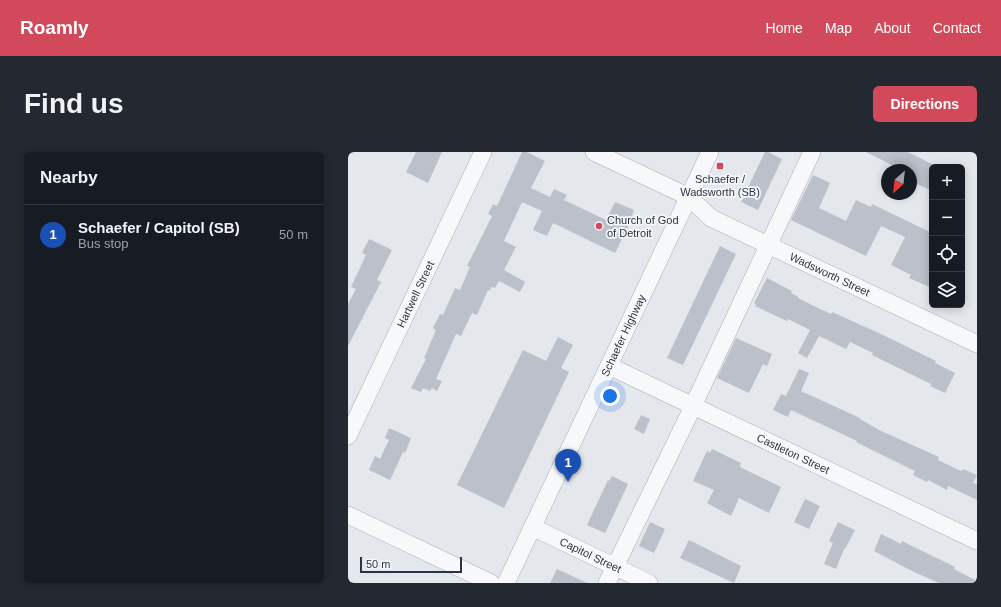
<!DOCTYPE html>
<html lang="en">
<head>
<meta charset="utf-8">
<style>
	:root { --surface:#171b24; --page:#242831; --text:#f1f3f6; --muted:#9ea1a6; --line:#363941; --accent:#d1495b }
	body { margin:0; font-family:Helvetica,sans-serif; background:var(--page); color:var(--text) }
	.controls { position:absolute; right:12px; top:12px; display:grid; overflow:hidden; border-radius:6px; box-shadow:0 2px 10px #0003 }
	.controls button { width:36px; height:36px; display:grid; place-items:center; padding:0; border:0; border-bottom:1px solid var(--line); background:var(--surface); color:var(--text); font:20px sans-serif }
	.compass { position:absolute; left:533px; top:12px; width:36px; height:36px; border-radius:50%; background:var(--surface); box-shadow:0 2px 10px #0003; rotate:207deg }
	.scale { position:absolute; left:12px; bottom:10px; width:102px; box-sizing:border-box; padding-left:4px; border:2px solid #2b3445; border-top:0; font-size:11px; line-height:14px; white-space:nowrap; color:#2b3445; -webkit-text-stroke:3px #f4f6f9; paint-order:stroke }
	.you { position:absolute; left:262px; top:244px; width:14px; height:14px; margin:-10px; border:3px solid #fff; border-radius:50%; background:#1a73e8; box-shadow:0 0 0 6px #1a73e833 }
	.badge { display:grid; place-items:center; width:26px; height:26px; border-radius:50%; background:var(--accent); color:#fff; font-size:13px; font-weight:700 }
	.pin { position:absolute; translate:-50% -33px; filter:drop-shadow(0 1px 2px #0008) }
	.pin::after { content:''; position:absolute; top:21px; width:14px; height:12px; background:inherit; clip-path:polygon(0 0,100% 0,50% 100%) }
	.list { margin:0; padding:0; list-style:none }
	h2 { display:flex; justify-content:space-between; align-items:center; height:52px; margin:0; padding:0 16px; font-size:17px }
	h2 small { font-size:13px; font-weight:400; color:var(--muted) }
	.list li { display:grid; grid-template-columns:26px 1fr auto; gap:12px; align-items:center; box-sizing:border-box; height:60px; padding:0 16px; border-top:1px solid var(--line) }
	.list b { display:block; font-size:15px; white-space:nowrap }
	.list p { margin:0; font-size:13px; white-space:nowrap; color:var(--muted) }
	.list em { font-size:13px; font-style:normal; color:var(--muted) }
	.icon { flex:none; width:22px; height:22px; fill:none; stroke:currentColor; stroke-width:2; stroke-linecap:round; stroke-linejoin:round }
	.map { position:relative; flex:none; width:629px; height:431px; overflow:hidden; border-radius:6px }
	header { display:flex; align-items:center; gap:24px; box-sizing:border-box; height:56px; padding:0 20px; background:var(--accent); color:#fff }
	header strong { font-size:19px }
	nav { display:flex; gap:22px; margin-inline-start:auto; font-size:14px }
	.intro { display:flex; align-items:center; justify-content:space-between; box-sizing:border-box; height:96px; padding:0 24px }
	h1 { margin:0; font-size:28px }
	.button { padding:10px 18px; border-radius:6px; background:var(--accent); color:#fff; font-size:14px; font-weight:700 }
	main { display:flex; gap:24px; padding:0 24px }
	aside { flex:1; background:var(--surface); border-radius:6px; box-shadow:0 2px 10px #0003 }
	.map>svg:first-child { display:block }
	.building { fill:#bbc0ca }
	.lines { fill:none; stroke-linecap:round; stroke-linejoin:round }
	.minor-casing { stroke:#a9aeb7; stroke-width:18 }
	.minor { stroke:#f7f8fa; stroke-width:17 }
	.poi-dot { fill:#d1495b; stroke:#f4f6f9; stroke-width:1.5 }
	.labels { text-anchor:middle; stroke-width:3.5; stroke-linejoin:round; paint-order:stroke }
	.poi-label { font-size:11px; fill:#2b3445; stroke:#f4f6f9 }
	.street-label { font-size:11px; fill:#2b3445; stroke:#f4f6f9 }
</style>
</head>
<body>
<header>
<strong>Roamly</strong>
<nav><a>Home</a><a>Map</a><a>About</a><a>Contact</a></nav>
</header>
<div class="intro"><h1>Find us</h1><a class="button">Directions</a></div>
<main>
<aside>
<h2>Nearby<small></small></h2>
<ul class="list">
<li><span class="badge" style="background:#1a4fb4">1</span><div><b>Schaefer / Capitol (SB)</b><p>Bus stop</p></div><em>50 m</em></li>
</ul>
</aside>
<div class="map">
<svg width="629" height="431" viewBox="0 0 629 431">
	<rect width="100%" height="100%" fill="#e4e7ec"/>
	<g class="building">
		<path d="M 68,0 L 94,0 L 80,31 L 58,20 Z"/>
		<path d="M 174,0 L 179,0 L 197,9 L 183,36 L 202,45 L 206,37 L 219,43 L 216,48 L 258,68 L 267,50 L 286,58 L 284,64 L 285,65 L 267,101 L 205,71 L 199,84 L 185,78 L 194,59 L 174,50 L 156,89 L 168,95 L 156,118 L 177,130 L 172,140 L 151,129 L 147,136 L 143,135 L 142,139 L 140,138 L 129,163 L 124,161 L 113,184 L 108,182 L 88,227 L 94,229 L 89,239 L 84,236 L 82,239 L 75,236 L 73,240 L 63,236 L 78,207 L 76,206 L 88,178 L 85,176 L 92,162 L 95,163 L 107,136 L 112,138 L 122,115 L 119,114 L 144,64 L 140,62 L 145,52 L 149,54 Z"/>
		<path d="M 417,0 L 420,0 L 434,7 L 410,58 L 393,50 Z"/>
		<path d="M 518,0 L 560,0 L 586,13 L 584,15 L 584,39 L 563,29 L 563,18 L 550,18 L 543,15 L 544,13 Z"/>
		<path d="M 465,23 L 482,31 L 471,56 L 494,67 L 498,69 L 508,48 L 523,55 L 524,52 L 584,81 L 584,136 L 561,126 L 563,123 L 543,113 L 557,85 L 533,74 L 518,104 L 443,68 Z"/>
		<path d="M 21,87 L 44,98 L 29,128 L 33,130 L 0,194 L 0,152 L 8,137 L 3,135 L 18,103 L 14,101 Z"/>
		<path d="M 372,94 L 388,102 L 335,213 L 319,206 Z"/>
		<path d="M 419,126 L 444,139 L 443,141 L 450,145 L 450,146 L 474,158 L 475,158 L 483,162 L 484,160 L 535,183 L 588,209 L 587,211 L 607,221 L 597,241 L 582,234 L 583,232 L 524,203 L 525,201 L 502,190 L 498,197 L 471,184 L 459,206 L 450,201 L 462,178 L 440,167 L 439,169 L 407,154 L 408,152 L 406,151 Z"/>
		<path d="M 210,185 L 225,193 L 213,216 L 221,220 L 156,356 L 109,333 L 175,198 L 198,209 Z"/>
		<path d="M 388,186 L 424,202 L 419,214 L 415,212 L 401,241 L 369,226 Z"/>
		<path d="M 451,217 L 461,221 L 453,239 L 512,266 L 512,267 L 531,278 L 591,305 L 590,308 L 613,319 L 615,317 L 629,323 L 625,331 L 629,332 L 629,348 L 600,334 L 599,338 L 580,328 L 579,330 L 565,323 L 567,319 L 528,300 L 508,290 L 509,289 L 443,258 L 440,265 L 425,258 L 433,242 L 438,244 Z"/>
		<path d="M 293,263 L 302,267 L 296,282 L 286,277 Z"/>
		<path d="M 41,276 L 63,286 L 57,301 L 55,300 L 42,328 L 21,318 L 27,304 L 32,307 L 41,288 L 37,286 Z"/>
		<path d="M 364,297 L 393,311 L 392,315 L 433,335 L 421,361 L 391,346 L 383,364 L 359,351 L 366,338 L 345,329 L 359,299 L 362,301 Z"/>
		<path d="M 264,324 L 280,332 L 257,381 L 239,373 L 260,328 L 261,329 Z"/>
		<path d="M 457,347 L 472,354 L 461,377 L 446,370 Z"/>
		<path d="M 302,370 L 317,377 L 306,401 L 291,394 Z"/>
		<path d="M 490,370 L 507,378 L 497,397 L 496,397 L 488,417 L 476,412 L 485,391 L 481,389 Z"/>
		<path d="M 533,382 L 553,392 L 554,389 L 607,415 L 606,417 L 629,429 L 629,431 L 591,431 L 564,419 L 526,399 Z"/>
		<path d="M 341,388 L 393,414 L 386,431 L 332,406 Z"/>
		<path d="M 209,417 L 239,431 L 202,431 Z"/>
	</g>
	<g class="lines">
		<defs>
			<g id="minor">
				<path id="s1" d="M 246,0 L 341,45 L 363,66 L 629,192"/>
				<path id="s2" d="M 261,214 L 629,389"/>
				<path id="s3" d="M 0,284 L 135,0"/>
				<path d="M 0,363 L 143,431"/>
				<path id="s4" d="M 184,375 L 301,431"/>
				<path id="s5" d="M 158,431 L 362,0"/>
				<path d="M 259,431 L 338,269 L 464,0"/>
			</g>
		</defs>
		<use href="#minor" class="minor-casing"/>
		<use href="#minor" class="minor"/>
	</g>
	<g class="poi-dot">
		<rect x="368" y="10" width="8" height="8" rx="2"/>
		<circle cx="251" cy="74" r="4"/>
	</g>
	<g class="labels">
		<g class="poi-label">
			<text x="372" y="31">Schaefer /<tspan x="372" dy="13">Wadsworth (SB)</tspan></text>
			<text x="259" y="72" text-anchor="start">Church of God<tspan x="259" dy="13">of Detroit</tspan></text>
		</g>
		<g class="street-label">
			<text dy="4" stroke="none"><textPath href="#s1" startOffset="267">Wadsworth Street</textPath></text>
			<text dy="4" stroke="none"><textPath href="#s3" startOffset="157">Hartwell Street</textPath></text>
			<text dy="4" stroke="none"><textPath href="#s5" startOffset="274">Schaefer Highway</textPath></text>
			<text dy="4" stroke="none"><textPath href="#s2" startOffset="204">Castleton Street</textPath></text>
			<text dy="4" stroke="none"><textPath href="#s4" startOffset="65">Capitol Street</textPath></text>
		</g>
	</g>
</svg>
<div class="controls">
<button>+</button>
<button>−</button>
<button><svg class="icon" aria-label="locate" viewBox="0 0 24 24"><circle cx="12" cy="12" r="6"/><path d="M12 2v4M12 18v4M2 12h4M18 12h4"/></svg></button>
<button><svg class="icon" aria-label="layers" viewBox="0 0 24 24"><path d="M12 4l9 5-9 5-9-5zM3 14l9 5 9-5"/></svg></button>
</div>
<svg class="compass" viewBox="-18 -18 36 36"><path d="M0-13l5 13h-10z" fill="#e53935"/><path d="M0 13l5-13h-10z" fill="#9ea1a6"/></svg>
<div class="scale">50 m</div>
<div class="you"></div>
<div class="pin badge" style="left:220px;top:330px;background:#1a4fb4">1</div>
</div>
</main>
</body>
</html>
